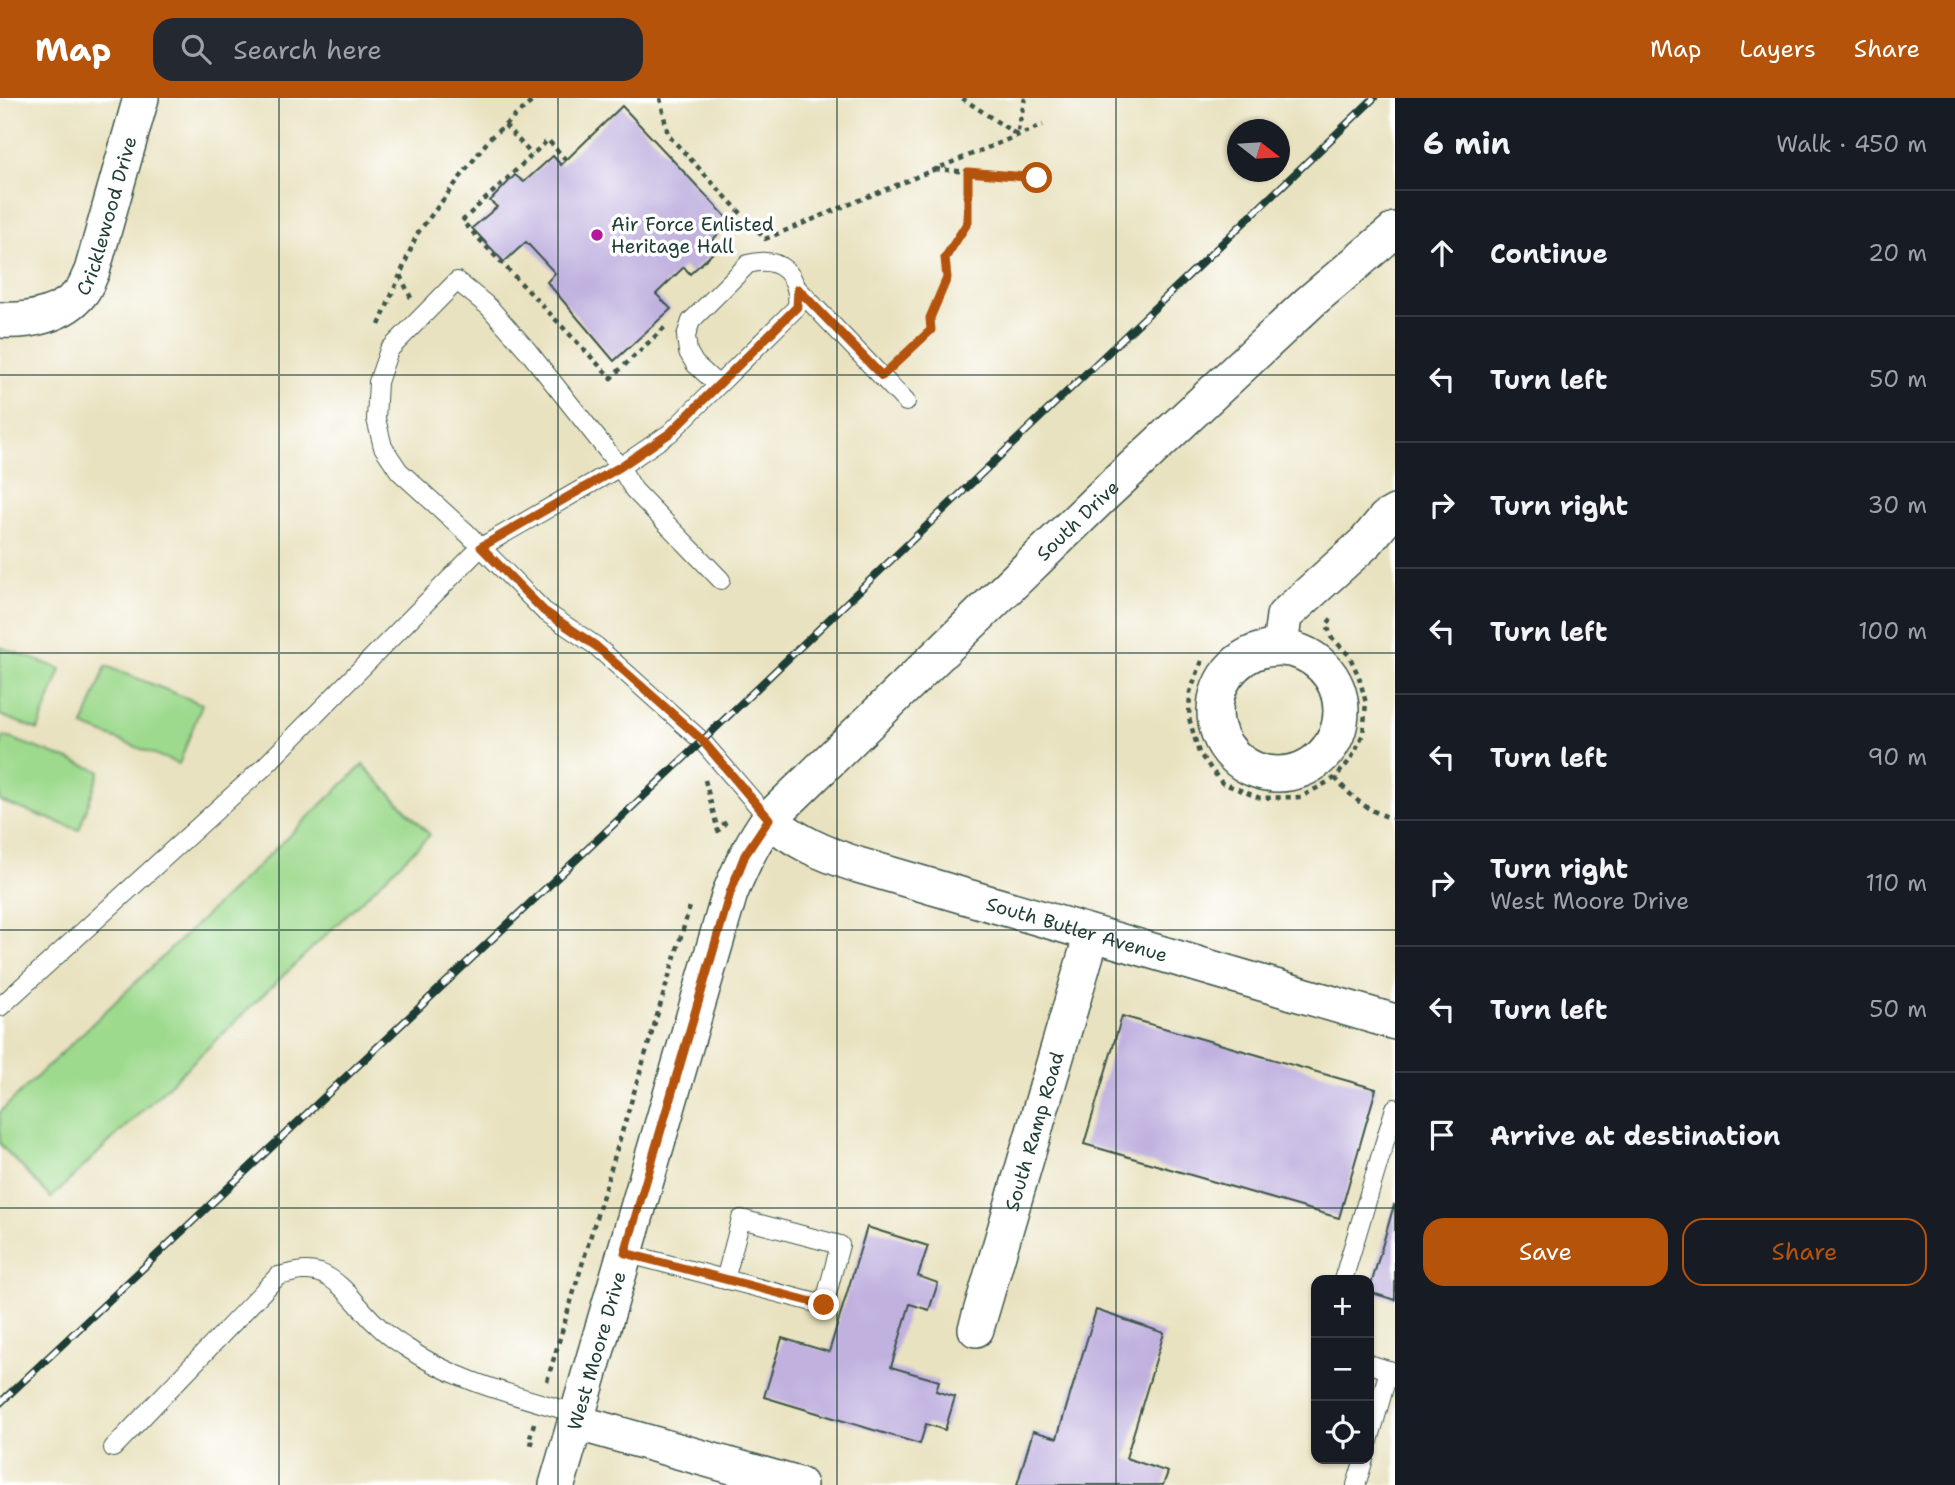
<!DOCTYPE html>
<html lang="en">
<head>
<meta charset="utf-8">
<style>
	:root { --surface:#171b24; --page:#242831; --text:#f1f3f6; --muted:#9ea1a6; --line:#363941; --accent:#b45309 }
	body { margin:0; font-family:"Shantell Sans",sans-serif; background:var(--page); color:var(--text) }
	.controls { position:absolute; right:21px; bottom:21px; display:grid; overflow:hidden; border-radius:14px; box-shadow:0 2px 5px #0004 }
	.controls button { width:63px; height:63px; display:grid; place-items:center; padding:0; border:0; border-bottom:2px solid var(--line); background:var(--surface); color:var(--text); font:35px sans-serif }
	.compass { position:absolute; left:1227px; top:21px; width:63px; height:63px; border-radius:50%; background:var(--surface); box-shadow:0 2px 5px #0004; rotate:107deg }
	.stop { position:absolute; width:21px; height:21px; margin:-16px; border:5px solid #b45309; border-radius:50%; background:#fff }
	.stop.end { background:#b45309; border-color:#fff; box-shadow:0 2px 7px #0008 }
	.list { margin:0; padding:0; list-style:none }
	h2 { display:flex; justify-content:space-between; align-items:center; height:91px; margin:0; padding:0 28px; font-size:30px }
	h2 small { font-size:23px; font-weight:400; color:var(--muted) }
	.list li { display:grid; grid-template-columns:46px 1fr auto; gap:21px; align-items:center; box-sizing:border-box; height:126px; padding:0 28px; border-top:2px solid var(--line) }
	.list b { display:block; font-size:26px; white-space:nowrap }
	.list p { margin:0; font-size:23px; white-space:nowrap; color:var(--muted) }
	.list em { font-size:23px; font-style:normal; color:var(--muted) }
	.actions { display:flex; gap:14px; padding:21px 28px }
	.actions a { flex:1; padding:16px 0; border:2px solid var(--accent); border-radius:21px; text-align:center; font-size:24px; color:var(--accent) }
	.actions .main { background:var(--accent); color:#fff }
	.icon { flex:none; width:38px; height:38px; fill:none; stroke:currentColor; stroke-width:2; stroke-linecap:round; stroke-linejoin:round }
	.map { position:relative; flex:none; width:1395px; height:1387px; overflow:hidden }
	header { display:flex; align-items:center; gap:42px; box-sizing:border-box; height:98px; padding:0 35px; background:var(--accent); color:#fff }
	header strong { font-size:33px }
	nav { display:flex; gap:38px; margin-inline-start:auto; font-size:24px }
	.search { width:490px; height:63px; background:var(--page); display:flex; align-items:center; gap:18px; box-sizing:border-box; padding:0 24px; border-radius:21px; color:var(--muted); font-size:26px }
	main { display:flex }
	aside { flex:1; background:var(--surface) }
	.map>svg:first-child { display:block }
	.garden { fill:#9eda8e; stroke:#5e8c61; stroke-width:2 }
	.building { fill:#c0b1df }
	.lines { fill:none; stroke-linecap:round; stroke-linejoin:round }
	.lane-casing { stroke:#3d5649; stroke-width:20 }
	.street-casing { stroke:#3d5649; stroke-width:38 }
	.path { stroke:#3d5649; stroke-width:4.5; stroke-dasharray:5 5; stroke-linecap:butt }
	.lane { stroke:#fff; stroke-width:18 }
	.street { stroke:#fff; stroke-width:35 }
	.rail-casing { stroke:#1f3d34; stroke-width:8 }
	.rail { stroke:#fff; stroke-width:5; stroke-dasharray:16; stroke-linecap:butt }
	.route { stroke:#b45309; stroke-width:9 }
	.grid { fill:none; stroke:#1f3d34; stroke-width:2; stroke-opacity:0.55 }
	.poi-dot { fill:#b5179e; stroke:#fff; stroke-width:2.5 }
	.labels { text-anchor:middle; stroke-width:7; stroke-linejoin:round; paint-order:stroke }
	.street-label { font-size:19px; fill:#1f3d34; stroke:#fff }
	.poi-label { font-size:19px; fill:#1f3d34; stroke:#fff; text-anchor:start }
</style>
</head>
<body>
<header>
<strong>Map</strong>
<div class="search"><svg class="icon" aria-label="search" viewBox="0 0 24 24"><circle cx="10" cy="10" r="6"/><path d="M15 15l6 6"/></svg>Search here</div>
<nav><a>Map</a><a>Layers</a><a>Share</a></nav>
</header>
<main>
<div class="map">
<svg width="1395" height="1387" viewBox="0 0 1395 1387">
	<rect width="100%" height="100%" fill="#fff"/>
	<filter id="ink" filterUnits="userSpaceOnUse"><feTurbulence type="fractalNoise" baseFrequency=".0143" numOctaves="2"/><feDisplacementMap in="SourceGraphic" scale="14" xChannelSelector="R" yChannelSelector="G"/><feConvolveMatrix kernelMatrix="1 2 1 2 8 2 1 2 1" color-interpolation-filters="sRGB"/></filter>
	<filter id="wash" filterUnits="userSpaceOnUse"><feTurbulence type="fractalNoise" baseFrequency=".00686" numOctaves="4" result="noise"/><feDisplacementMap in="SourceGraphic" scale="28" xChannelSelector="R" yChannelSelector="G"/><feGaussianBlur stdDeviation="1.57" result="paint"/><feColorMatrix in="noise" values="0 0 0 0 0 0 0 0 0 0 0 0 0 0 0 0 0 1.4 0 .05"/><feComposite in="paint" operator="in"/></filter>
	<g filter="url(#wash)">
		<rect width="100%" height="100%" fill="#e9e2c0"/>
		<g class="garden">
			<path d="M 0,549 L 61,571 L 38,632 L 0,617 Z"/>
			<path d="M 106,568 L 202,606 L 179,666 L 83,628 Z"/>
			<path d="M 4,638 L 100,673 L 79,732 L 0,703 L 0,649 Z"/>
			<path d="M 363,667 L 430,737 L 51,1100 L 0,1046 L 0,1014 Z"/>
		</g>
		<g id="blocks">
			<g class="building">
				<path d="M 622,8 L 730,123 L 707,148 L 713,155 L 690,176 L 684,169 L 656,196 L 671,211 L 614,263 L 547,184 L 555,175 L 526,144 L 504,164 L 472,130 L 497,109 L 490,103 L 515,77 L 524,84 L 553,58 L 561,67 Z"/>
				<path d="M 1122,918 L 1376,991 L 1339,1120 L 1084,1046 Z"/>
				<path d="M 1394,1107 L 1395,1108 L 1395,1202 L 1369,1194 Z"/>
				<path d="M 867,1129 L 928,1148 L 918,1178 L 938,1185 L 929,1212 L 910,1206 L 891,1269 L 939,1283 L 936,1293 L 955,1299 L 945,1332 L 926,1326 L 920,1346 L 764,1299 L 782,1240 L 829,1254 Z"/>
				<path d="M 1096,1212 L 1164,1235 L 1126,1360 L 1168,1374 L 1163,1387 L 1017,1387 L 1033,1333 L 1057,1340 Z"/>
			</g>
		</g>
	</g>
	<g filter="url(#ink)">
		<use href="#blocks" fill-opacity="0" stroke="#3d5649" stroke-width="2"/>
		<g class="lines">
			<defs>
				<g id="lane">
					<path d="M 798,191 L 906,304"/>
					<path d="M 721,482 L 634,392 L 620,369 L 528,253 L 489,209 L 457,183 L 389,252 L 378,284 L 376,321 L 383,349 L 399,373 L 467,435 L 544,513 L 596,548 L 702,643 L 769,721"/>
					<path d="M 0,909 L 263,670 L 481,449 L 620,369 L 670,335 L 797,209 C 800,177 780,157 748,166 L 691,223 L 686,238 L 688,254 L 695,266 L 718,287"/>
					<path d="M 625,1155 L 824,1207 L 840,1147 L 741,1121 L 725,1182"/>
					<path d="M 1343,1182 L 1395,1010"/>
					<path d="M 1369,1266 L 1395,1274"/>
					<path d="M 1369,1343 L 1389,1272"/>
					<path d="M 113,1350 L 278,1178 C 292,1175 306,1170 320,1175 C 343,1184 357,1208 375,1225 C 383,1233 394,1242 404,1248 C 455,1284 519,1298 578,1316"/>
					<path d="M 1356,1387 L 1364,1361"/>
				</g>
				<g id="street">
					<path id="s1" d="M 0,222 C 28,224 64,217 82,193 C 86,188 89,179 92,173 L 141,0"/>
					<path d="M 1280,549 L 1284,518 L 1366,444 L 1386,420 L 1395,415"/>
					<circle cx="1278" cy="613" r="63"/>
					<path id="s2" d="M 769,721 C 796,744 824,756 858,767 L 1395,924"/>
					<path id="s3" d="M 976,1231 L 1092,836"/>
					<path d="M 575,1324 L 799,1387"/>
					<path id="s4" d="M 557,1387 L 730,795 C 741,768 752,744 769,721 L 1097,403 L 1310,204 L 1395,132"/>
				</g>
			</defs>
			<use href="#lane" class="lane-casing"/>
			<use href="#street" class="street-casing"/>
			<g class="path">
				<path d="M 660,0 L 668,37 L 765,141 L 1043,27"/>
				<path d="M 962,0 L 1017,37 L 1025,0"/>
				<path d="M 505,27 L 532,57"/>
				<path d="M 566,62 L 548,42 L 462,123 L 611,280 L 665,229"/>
				<path d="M 935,71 L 1037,80"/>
				<path d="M 411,200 L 400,177 L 417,136 L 491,39 L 536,0"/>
				<path d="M 379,227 L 400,177"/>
				<path d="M 897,264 L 931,232 L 930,220 L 947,180 L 945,160 L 968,124 L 968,74"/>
				<path d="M 1202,563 L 1190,594 L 1189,620 L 1199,655 L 1222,685 L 1260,700 L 1301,699 L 1335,680 L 1351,661 L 1363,636 L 1366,605 L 1359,579 L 1349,557 L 1331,539 L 1327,526 L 1332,520"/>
				<path d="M 1335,680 C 1354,701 1366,713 1395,721"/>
				<path d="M 705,682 L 718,733 L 726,724"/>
				<path d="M 547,1283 L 691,805"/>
				<path d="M 534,1325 L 529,1344 L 538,1346"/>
			</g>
			<use href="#lane" class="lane"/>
			<use href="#street" class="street"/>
			<defs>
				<path id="rail" d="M 0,1305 L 702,643 L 1374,0"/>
			</defs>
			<use href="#rail" class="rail-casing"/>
			<use href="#rail" class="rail"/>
		</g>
	</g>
	<g class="lines" filter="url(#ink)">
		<path class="route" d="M 824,1207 L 625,1155 L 730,795 L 745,757 L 769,721 L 702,642 L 596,548 L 544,513 L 481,449 L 620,369 L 670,335 L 797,209 L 798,191 L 882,278 L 931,232 L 930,220 L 947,180 L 945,160 L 968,124 L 968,74 L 1037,80"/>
	</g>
	<path class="grid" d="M 279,0 L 279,1387M 558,0 L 558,1387M 837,0 L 837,1387M 1116,0 L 1116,1387M 0,277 L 1395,277M 0,555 L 1395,555M 0,832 L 1395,832M 0,1110 L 1395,1110"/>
	<circle class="poi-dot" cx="597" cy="137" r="7"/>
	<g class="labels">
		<g class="street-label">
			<text dy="7" stroke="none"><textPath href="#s1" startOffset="170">Cricklewood Drive</textPath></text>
			<text dy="7" stroke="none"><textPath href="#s4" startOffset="1130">South Drive</textPath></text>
			<text dy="7" stroke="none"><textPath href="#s2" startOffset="329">South Butler Avenue</textPath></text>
			<text dy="7" stroke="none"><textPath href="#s3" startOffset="206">South Ramp Road</textPath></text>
			<text dy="7" stroke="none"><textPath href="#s4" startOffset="140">West Moore Drive</textPath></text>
		</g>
		<g class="poi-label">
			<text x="611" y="133">Air Force Enlisted<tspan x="611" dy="22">Heritage Hall</tspan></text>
		</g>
	</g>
</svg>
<div class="controls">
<button>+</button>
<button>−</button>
<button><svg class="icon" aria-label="locate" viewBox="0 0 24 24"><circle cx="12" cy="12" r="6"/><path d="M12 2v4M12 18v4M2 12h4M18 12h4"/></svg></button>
</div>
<svg class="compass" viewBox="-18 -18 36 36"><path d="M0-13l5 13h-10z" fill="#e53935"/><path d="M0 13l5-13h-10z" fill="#9ea1a6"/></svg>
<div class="stop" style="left:1037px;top:80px"></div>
<div class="stop end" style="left:824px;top:1207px"></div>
</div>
<aside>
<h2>6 min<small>Walk · 450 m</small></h2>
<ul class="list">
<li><svg class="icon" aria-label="ahead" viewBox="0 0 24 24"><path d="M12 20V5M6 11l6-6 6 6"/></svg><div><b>Continue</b></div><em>20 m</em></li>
<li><svg class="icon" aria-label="left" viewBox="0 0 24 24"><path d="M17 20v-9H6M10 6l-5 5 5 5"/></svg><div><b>Turn left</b></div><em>50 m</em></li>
<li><svg class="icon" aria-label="right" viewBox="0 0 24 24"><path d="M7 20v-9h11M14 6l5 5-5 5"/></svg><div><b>Turn right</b></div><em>30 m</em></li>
<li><svg class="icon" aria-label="left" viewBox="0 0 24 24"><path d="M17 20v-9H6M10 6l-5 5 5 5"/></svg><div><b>Turn left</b></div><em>100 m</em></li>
<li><svg class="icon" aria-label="left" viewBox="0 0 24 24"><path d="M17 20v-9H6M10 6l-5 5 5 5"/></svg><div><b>Turn left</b></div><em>90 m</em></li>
<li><svg class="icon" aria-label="right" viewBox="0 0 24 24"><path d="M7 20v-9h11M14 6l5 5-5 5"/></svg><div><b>Turn right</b><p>West Moore Drive</p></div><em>110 m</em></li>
<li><svg class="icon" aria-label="left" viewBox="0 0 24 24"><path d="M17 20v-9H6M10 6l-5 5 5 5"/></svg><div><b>Turn left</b></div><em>50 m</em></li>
<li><svg class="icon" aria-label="arrive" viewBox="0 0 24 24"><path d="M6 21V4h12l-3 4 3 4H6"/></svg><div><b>Arrive at destination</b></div></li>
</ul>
<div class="actions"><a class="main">Save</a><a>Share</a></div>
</aside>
</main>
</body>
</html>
